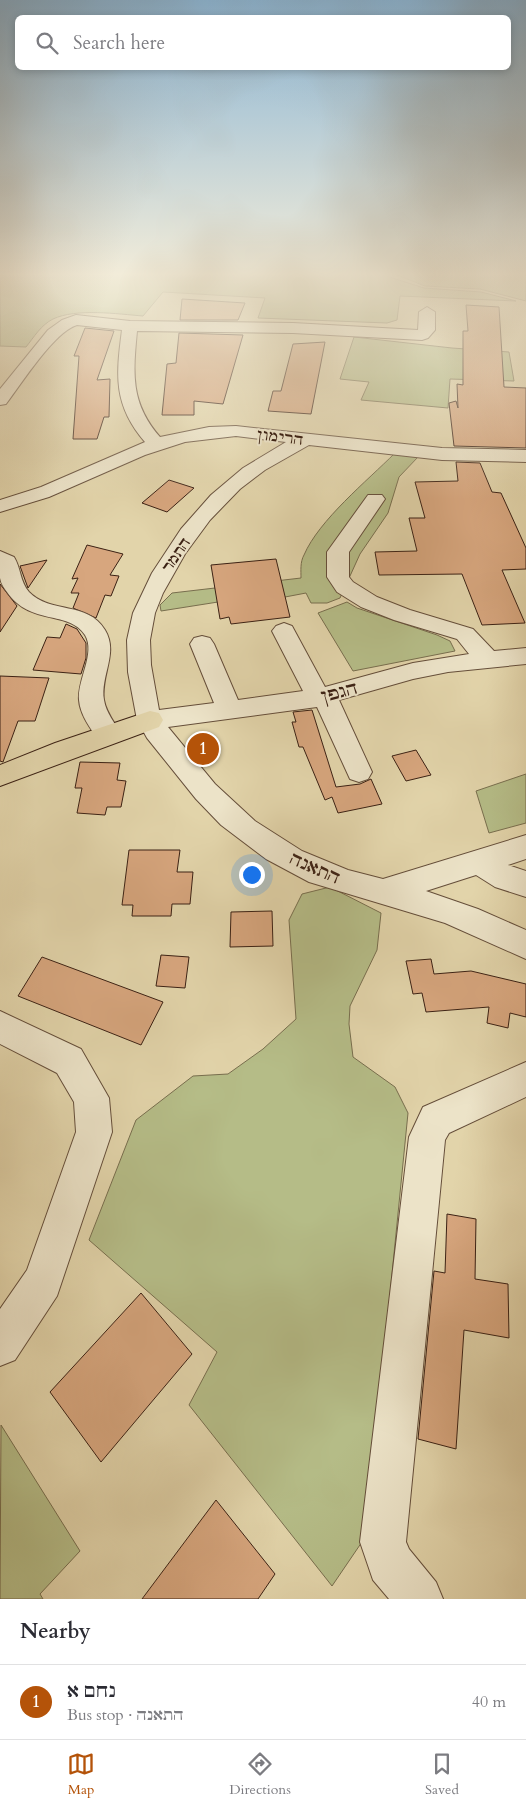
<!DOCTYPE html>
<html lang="en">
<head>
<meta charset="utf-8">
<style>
	:root { --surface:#fff; --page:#f2f2f3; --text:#2b2b33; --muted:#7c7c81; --line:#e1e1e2; --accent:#b45309 }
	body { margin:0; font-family:Cardo,"Frank Ruhl Libre",serif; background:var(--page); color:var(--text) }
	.you { position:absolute; left:251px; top:874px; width:18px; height:18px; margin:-12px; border:4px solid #fff; border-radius:50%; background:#1a73e8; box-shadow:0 0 0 8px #1a73e833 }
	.badge { display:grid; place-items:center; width:32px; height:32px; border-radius:50%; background:var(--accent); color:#fff; font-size:16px; font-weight:700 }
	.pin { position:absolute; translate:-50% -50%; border:2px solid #fff; box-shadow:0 1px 5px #0006 }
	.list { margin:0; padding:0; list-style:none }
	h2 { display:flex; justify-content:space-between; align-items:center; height:65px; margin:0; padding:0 20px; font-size:21px }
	h2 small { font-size:16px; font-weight:400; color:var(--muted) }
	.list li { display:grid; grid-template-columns:32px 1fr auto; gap:15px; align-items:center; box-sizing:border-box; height:75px; padding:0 20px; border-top:1px solid var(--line) }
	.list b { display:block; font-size:19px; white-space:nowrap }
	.list p { margin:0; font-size:16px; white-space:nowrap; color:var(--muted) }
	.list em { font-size:16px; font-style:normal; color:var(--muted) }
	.icon { flex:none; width:28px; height:28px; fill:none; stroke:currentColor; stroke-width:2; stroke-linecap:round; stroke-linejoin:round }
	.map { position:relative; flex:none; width:526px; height:1599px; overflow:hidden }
	.search { position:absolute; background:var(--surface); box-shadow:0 2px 8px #0003; left:15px; right:15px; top:15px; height:55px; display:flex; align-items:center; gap:12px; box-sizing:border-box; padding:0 18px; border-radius:8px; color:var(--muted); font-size:19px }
	.sheet { height:140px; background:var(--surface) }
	nav { display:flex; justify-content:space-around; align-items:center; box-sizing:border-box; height:70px; border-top:1px solid var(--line); background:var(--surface); font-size:14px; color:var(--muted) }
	nav a { display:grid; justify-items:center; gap:2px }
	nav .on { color:var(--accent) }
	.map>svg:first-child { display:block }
	.green { fill:#b5bc87; stroke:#786e4e }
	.building { fill:#d7a67e; stroke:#3b2114 }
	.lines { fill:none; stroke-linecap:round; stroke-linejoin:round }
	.minor-casing { stroke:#654e3a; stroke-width:2 }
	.major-casing { stroke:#3b2114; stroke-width:2 }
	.minor { fill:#ece3c8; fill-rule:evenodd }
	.major { fill:#e2d4aa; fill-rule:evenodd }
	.labels { text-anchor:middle; stroke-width:4; stroke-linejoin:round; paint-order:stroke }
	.far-street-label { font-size:15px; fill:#3b2114; stroke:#ece3c8 }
	.street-label { font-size:18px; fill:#3b2114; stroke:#ece3c8 }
</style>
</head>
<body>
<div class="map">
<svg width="526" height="1599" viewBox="0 0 526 1599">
	<rect width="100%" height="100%" fill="#e2d4aa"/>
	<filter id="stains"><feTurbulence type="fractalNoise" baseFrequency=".004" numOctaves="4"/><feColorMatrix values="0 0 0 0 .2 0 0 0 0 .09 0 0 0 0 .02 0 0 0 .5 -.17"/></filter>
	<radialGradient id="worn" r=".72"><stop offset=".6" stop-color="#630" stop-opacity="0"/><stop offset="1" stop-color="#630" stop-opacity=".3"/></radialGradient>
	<g class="green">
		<path d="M 0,275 L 383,275 L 424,288 L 481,292 L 516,301 L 400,296 L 397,320 L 387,323 L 258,318 L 265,298 L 163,292 L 143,316 C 118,314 76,308 53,319 C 41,325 34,337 26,347 L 0,346 Z"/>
		<path d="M 397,275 L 526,275 L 526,301 L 480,289 L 425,286 Z"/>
		<path d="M 354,337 L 452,348 L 509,352 L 514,381 L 450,379 L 448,408 L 361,400 L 369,382 L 340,379 Z"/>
		<path d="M 395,453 L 418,457 L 399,477 L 388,513 L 360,554 L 340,598 L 327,603 L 311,603 L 306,593 L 259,602 L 256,596 L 161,611 L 160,605 L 172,593 L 301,578 C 301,571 300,562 304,555 C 319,520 367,481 395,453 Z"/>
		<path d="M 347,602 L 357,608 L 437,635 L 450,641 L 455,651 L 353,671 L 318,613 Z"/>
		<path d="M 526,774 L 526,823 L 489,833 L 476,791 Z"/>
		<path d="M 330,887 L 381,913 L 377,950 L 350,1006 L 349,1024 L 353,1057 L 395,1087 L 408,1113 L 366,1536 L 332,1586 L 189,1405 L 217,1352 L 89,1240 L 136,1120 L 193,1076 L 228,1074 L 263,1049 L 296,1019 L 289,920 L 302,894 Z"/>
		<path d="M 1,1425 L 80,1551 L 40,1594 L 43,1599 L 0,1599 Z"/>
	</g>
	<g class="building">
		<path d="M 182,299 L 245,303 L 238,320 L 180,320 Z"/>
		<path d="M 466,305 L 499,307 L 504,387 L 526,388 L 526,448 L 454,446 L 449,403 L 456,401 L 458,408 L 457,384 L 463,385 L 463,331 L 468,331 Z"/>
		<path d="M 85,328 L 114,331 L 97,380 L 110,379 L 109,417 L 104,417 L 97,439 L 73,439 L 79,356 L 74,356 Z"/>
		<path d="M 179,333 L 243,335 L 223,404 L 194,401 L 194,415 L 162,415 L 167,364 L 176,363 Z"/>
		<path d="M 325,342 L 311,414 L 268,411 L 273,391 L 281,391 L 293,344 Z"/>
		<path d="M 456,462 L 480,463 L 492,492 L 501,493 L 526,548 L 526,569 L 502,570 L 525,623 L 482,625 L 462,574 L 379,575 L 375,552 L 417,551 L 409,518 L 425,518 L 415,482 L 458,481 Z"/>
		<path d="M 169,480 L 194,488 L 167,512 L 142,503 Z"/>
		<path d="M 87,545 L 123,554 L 110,575 L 119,576 L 111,596 L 105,595 L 96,618 L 73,608 L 79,593 L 71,593 L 78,578 L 72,579 Z"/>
		<path d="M 276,559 L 290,617 L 231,624 L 229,617 L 220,619 L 211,565 Z"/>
		<path d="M 47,560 L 28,588 L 20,566 Z"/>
		<path d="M 0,584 L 17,606 L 0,632 Z"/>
		<path d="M 66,624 L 77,629 L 86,643 L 86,658 L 81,674 L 33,670 L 47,637 L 60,638 Z"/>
		<path d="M 0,676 L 49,678 L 35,721 L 18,721 L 3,762 L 0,761 Z"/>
		<path d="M 312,710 L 336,787 L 360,784 L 371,779 L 382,804 L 338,813 L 332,797 L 325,800 L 303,747 L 299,747 L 292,722 L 296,722 L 293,712 Z"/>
		<path d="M 416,750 L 431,775 L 406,781 L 392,756 Z"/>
		<path d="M 80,762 L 120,763 L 117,780 L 126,781 L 121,807 L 107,807 L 105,815 L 77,813 L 82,788 L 75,788 Z"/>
		<path d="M 129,850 L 180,850 L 177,872 L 193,872 L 190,904 L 172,904 L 171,916 L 132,916 L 133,905 L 122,905 Z"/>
		<path d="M 272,911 L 273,946 L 230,947 L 231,912 Z"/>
		<path d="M 161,955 L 189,957 L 185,988 L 156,986 Z"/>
		<path d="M 42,957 L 163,1002 L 141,1045 L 18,996 Z"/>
		<path d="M 431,959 L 434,974 L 471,971 L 526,984 L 526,1017 L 510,1013 L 508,1028 L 487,1023 L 489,1007 L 426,1012 L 422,993 L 413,994 L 406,961 Z"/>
		<path d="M 447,1214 L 476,1219 L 475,1279 L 508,1284 L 509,1338 L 464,1330 L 456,1449 L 418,1439 L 434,1271 L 445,1273 Z"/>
		<path d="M 141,1293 L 192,1354 L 101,1462 L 50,1392 Z"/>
		<path d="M 216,1500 L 275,1574 L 258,1599 L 142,1599 Z"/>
	</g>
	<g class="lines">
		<defs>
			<g id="minor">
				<path d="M 427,307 L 435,312 L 435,330 L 428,338 L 422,340 L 293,333 L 137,331 C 133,373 130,403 160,437 L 209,427 L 236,426 L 442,448 L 526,450 L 526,462 L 442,460 L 309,445 L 265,470 L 240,489 L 210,520 L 185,554 L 163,593 L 155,613 L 150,640 L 151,665 L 159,710 L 214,703 L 190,644 L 194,638 L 202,636 L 210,638 L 214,644 L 238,700 L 303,691 L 272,631 L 276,626 L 284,623 L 292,626 L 325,687 L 413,663 L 469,654 L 457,639 L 394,620 L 361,607 L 337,592 L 327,577 L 327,552 L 368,495 L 382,495 L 385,499 L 349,552 L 349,577 L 353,582 L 377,597 L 410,610 L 473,629 L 494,651 L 526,648 L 526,664 L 448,672 L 413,679 L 339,700 L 372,772 L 368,779 L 359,782 L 350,779 L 317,707 L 168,727 L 215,784 L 255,821 L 302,851 L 348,870 L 383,879 L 526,835 L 526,859 L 508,865 L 526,871 L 526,897 L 495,887 L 476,875 L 426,891 L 478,909 L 526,930 L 526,959 L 445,923 L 309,882 L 266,859 L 221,825 L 196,799 L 147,738 L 137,720 L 128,672 L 127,640 L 133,613 L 152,573 L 181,529 L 211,495 L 243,468 L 286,442 L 236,436 L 185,442 L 145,455 L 49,497 L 0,512 L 0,500 L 41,487 L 145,442 C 113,405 116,375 122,330 L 77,325 C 54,332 22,383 6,404 L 0,405 L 0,389 L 48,330 L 62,320 L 76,315 L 130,321 L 293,323 L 418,330 L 419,312 Z"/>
				<path d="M 0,551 L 14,557 C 21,568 20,582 29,592 C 50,614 88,601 105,630 C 119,653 100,676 104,700 C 106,713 115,723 121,734 L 117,741 L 108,744 L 99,741 C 91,729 80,715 79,700 C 77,680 96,653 85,635 C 69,610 30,626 7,592 C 4,588 1,584 0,578 C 0,570 0,560 0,551 Z"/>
				<path d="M 0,1011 L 81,1049 L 109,1098 L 112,1132 L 57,1296 L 15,1360 L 0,1366 L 0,1309 L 27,1270 L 76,1132 L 74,1102 L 57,1073 L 0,1044 Z"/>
				<path d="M 526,1062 L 526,1097 L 449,1133 L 445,1140 L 406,1542 L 409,1549 L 436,1582 L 443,1599 L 389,1599 L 373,1580 L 360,1542 L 409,1137 L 423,1107 Z"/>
			</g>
			<path id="major" d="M 150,711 L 159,713 L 163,720 L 159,727 L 0,786 L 0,765 L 55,743 Z"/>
		</defs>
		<use href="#minor" class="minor-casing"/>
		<use href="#major" class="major-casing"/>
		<use href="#minor" class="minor"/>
		<use href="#major" class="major"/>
	</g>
	<linearGradient id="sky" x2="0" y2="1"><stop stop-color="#89b4d4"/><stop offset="0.55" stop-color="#f2ecd9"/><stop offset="1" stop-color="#f2ecd9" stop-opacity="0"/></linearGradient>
	<rect width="526" height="499" fill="url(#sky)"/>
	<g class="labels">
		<g class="far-street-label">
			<text transform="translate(280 437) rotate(7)" y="5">הרימון</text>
			<text transform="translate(176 555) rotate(-56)" y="5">התמר</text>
		</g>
		<g class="street-label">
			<text transform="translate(339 692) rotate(-15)" y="6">הגפן</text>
			<text transform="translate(315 868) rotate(24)" y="6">התאנה</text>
		</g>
	</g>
	<rect width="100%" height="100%" filter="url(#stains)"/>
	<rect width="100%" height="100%" fill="url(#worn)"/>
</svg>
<div class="you"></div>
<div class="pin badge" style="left:203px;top:749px">1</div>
<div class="search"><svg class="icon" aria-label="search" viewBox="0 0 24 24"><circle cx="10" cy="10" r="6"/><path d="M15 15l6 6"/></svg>Search here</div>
</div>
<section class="sheet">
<h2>Nearby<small></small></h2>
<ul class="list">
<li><span class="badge">1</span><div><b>נחם א</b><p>Bus stop · התאנה</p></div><em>40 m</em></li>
</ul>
</section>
<nav>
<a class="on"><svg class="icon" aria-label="map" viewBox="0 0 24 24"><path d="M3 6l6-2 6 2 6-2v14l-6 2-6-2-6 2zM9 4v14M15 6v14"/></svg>Map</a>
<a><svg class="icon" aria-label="directions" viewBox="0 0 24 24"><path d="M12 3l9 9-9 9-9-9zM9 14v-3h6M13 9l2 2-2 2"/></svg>Directions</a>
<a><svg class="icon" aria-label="saved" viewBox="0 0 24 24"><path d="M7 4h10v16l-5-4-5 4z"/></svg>Saved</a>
</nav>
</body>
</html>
